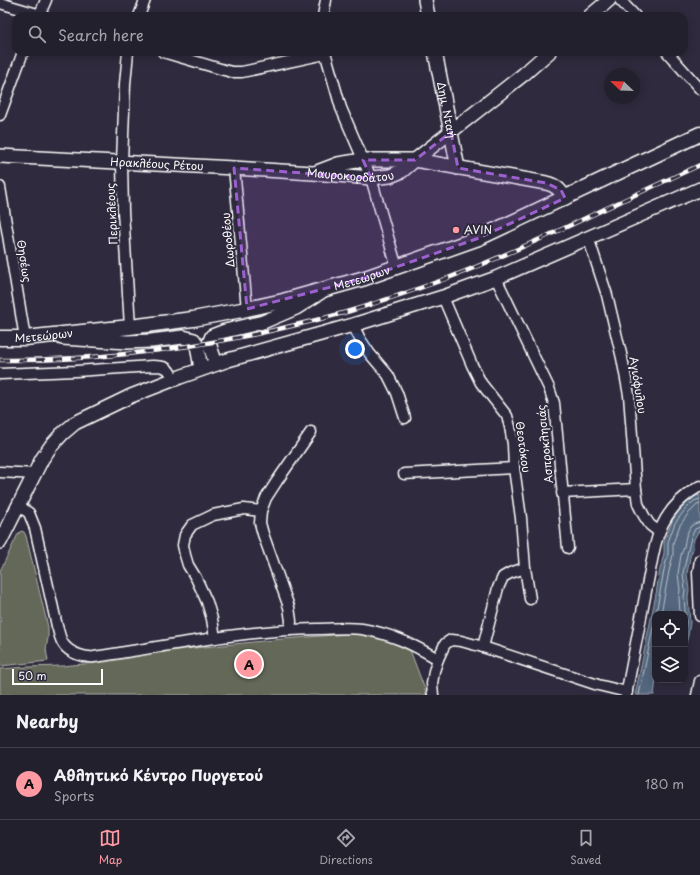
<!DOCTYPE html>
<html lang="en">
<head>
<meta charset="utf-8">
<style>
	:root { --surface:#23202e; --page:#2f2d3a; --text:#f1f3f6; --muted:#a3a3aa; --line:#403e4a; --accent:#ff9aa2 }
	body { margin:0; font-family:"Playpen Sans",sans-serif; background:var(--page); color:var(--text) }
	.controls { position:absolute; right:12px; bottom:12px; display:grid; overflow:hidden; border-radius:8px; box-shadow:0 2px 10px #0003 }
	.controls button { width:36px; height:36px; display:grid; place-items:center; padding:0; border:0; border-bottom:1px solid var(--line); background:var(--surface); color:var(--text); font:20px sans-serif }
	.compass { position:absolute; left:604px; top:68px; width:36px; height:36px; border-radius:50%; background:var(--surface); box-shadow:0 2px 10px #0003; rotate:293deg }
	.scale { position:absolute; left:12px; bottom:10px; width:91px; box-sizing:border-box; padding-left:4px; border:2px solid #fff; border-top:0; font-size:11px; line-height:14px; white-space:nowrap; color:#fff; -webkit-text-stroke:3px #2f2a3d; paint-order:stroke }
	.you { position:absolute; left:355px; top:349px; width:14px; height:14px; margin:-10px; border:3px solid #fff; border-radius:50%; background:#1a73e8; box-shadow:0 0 0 6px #1a73e833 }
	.badge { display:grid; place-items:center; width:26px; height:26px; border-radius:50%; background:var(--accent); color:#111; font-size:13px; font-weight:700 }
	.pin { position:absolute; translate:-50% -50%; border:2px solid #fff; box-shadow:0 1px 4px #0006 }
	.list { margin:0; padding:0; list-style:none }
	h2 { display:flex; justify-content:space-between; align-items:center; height:52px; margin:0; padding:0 16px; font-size:17px }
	h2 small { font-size:13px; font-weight:400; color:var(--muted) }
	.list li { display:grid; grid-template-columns:26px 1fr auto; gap:12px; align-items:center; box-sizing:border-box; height:72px; padding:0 16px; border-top:1px solid var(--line) }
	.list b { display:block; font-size:15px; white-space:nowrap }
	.list p { margin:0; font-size:13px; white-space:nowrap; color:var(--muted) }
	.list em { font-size:13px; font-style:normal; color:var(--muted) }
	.icon { flex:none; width:22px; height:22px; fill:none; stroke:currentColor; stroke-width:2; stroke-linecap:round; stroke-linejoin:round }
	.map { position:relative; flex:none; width:700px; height:695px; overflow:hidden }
	.search { position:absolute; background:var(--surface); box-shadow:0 2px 10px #0003; left:12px; right:12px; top:12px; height:44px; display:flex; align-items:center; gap:10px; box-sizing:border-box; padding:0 14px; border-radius:12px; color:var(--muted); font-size:15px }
	.sheet { height:124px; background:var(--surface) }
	nav { display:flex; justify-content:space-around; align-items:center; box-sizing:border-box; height:56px; border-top:1px solid var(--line); background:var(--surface); font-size:11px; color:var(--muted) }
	nav a { display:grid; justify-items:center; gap:2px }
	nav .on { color:var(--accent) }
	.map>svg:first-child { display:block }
	.green { fill:#646759; stroke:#b2b3ac }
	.water { fill:#52667d; stroke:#97a3b1 }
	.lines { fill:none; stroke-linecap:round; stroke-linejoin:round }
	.shore { stroke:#bac2cb; stroke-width:1 }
	.minor-casing { stroke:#fff; stroke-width:13 }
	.tertiary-casing { stroke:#fff; stroke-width:16 }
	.secondary-casing { stroke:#fff; stroke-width:17 }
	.minor { stroke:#2f2a3d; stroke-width:10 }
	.tertiary { stroke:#2f2a3d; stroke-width:13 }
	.secondary { stroke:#2f2a3d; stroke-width:14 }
	.rail-casing { stroke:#fff; stroke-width:4.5 }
	.rail { stroke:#2f2a3d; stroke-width:3; stroke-dasharray:9; stroke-linecap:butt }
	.marked { fill:#9c61cf; fill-opacity:0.2; stroke:#9c61cf; stroke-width:3; stroke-dasharray:8 5; stroke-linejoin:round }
	.poi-dot { fill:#ff9aa2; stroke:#2f2a3d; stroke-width:1.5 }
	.labels { text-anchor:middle; stroke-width:4; stroke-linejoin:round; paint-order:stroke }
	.street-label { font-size:11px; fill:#fff; stroke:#2f2a3d }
	.poi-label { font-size:11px; fill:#fff; stroke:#2f2a3d; text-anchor:start }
</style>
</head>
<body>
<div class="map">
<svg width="700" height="695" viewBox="0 0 700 695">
	<rect width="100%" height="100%" fill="#2f2a3d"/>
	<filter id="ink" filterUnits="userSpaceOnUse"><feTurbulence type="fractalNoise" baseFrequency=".025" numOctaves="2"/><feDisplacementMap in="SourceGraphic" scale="8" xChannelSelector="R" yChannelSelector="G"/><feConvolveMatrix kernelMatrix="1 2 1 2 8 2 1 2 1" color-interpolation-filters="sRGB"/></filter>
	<g filter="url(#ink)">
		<g class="green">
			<path d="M 21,531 L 24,532 L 26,536 L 48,627 L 48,638 L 46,649 L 48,661 L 0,666 L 0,571 L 18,534 Z"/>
			<path d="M 347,634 L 379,635 L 410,650 L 427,695 L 0,695 L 0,669 L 28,667 L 62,666 L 105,662 L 175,650 L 283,639 Z"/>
		</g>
		<path class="water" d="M 700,495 L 700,529 L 694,539 L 693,549 L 690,557 L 687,574 L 689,590 L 688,597 L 690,623 L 688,636 L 685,647 L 685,614 L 655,614 L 655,680 L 656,680 L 654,695 L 635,695 L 656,594 L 660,569 L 664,553 L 664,541 L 669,529 L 672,521 L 681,508 L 693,497 Z"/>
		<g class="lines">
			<g class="shore">
				<path d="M 656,614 L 664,570 L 668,554 L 668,542 L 675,523 L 684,511 L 694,501 L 700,499"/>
				<path d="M 661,614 L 669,571 L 673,555 L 673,543 L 680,525 L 688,514 L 697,505 L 700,504"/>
				<path d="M 680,614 L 679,597 L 680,590 L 678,574 L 681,555 L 684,547 L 686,536 L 690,527 L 694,524 L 700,522"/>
				<path d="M 685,632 L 686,623 L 684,597 L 685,590 L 683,573 L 691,537 L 695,529 L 700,527"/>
				<path d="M 639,695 L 655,618"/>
			</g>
			<defs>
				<g id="minor">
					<path d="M 620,0 L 635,16"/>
					<path d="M 0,3 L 44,16"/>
					<path d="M 39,16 L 46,0"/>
					<path d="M 139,16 L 145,0"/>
					<path d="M 323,16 L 326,0"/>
					<path d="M 128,52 L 125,84 L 122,162 L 123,211 L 130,327"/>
					<path d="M 163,52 L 224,70 L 232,72 L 242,72 L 325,54"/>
					<path d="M 325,52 L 341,108 L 371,178 L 397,268"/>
					<path d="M 667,52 L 700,89"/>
					<path d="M 0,115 L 23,52"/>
					<path d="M 234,168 L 247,309"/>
					<path d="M 0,187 L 25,338"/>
					<path d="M 588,237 L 607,295 L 622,358 L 629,395 L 636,489 L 638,504 L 644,516 L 650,525 L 659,532"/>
					<path d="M 496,278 L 549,388 L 554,403 L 568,548"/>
					<path d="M 443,297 L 472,365 L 481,383 L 507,416 L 510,427 L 513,444 L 514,468 L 521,518 L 525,568 L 530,599"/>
					<path d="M 353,325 L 360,339 L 370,354 L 388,375 L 397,393 L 405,418"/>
					<path d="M 0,374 L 76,371 L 152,366 C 165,366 169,367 173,379"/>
					<path d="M 0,472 L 35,474"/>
					<path d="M 404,474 L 514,468"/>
					<path d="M 562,493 L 636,489"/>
					<path d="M 18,505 L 29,513 L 35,528 L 57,626 C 59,632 60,640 64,645 C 70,653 84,658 94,657 C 168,646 242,630 317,629 C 332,629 348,627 362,629 C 392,634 412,644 438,659"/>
					<path d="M 700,560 L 698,573 L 700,616"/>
					<path d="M 290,630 L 291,621 L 289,607 L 263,534 L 260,523 L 261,511 L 266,498 L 277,481 L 311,432"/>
					<path d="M 215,638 L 212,619 L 207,602 L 196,578 L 188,565 L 185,555 L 183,545 L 185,535 L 192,525 L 213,515 L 244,509 L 261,511"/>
					<path d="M 483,647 L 498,588 L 503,577 L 510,573 L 525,568"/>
					<path d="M 433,695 L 432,684 L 434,671 L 438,659 L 445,644 L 451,640 L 461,641 L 483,647 L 598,685 L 627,692"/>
					<path d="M 626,695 L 653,555 C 655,547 656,540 659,533 C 666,513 681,497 700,486"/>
					<path d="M 697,695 L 700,681"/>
				</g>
				<g id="tertiary">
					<path d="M 425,0 L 428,16"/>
					<path d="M 590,16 L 609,0"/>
					<path id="s1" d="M 435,52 L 458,168"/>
					<path id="s2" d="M 0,156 L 234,168 L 313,173 L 371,178 L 390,176 L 402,171 L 415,160 L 524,74 L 549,52"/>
					<path d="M 317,172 L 338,164 L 363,160 L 415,160 L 546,183 C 555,185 560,189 565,198"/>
					<path d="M 62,338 L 127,342 L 151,341 L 183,337 L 194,340 L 197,345 L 201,369"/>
					<path d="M 216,364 L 209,343 L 212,336 L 225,331 L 263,322 L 296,308 L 321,292"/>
					<path d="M 0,542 L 42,459 L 51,446 L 62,434 L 75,423 L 131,396 L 180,377 L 228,360 L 353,325 L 443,297 L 496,278 L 700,189"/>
				</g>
				<g id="secondary">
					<path id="s3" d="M 0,338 L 25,338 L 130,327 L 193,319 L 247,309 L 283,301 L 365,278 L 479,238 L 621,171 L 700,134"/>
				</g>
			</defs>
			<use href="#minor" class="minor-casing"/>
			<use href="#tertiary" class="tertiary-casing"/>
			<use href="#secondary" class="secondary-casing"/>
			<use href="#minor" class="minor"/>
			<use href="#tertiary" class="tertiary"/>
			<use href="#secondary" class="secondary"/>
			<defs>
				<path id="rail" d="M 0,360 C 86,361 172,351 256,334 C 288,327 319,320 350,311 C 383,301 415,290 448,278 C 490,262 532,243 573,224 C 615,204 658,184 700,165"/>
			</defs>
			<use href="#rail" class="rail-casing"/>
			<use href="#rail" class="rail"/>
		</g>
	</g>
	<path class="marked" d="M 451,132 L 458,168 L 546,183 L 561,190 L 565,198 L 479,238 L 365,278 L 247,309 L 234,168 L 371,178 L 363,160 L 415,160 Z"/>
	<circle class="poi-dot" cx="456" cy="230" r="4"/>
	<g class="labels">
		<g class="street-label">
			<text dy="4" stroke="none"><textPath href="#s1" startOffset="59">Δημ. Νταή</textPath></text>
			<text dy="4" stroke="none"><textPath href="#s2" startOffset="157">Ηρακλέους Ρέτου</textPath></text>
			<text dy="4" stroke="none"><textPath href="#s2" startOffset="351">Μαυροκορδάτου</textPath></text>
			<text transform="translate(112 214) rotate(-93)" y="4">Περικλέους</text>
			<text transform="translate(228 240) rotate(-95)" y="4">Δωροθέου</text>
			<text transform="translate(24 261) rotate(81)" y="4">Θησέως</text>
			<text dy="4" stroke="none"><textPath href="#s3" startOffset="368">Μετεώρων</textPath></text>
			<text dy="4" stroke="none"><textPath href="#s3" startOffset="44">Μετεώρων</textPath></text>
			<text transform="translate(638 385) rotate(81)" y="4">Αγιόφυλου</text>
			<text transform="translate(545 444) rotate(-96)" y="4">Ασπροκλησιάς</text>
			<text transform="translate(523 447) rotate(82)" y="4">Θεοτόκου</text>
		</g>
		<g class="poi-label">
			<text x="464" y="234">AVIN</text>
		</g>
	</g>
</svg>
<div class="controls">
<button><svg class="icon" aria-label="locate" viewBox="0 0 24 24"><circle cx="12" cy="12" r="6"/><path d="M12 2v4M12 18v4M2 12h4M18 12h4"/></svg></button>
<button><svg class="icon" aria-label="layers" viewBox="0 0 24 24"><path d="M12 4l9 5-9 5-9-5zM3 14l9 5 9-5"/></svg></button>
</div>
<svg class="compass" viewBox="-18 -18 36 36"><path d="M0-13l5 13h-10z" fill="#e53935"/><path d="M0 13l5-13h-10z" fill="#a3a3aa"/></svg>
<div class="scale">50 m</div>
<div class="you"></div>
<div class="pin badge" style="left:249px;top:664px">A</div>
<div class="search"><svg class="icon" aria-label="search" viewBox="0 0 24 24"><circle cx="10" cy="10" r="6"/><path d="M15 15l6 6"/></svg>Search here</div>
</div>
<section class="sheet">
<h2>Nearby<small></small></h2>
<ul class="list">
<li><span class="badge">A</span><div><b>Αθλητικό Κέντρο Πυργετού</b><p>Sports</p></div><em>180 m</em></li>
</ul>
</section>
<nav>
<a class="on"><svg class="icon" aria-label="map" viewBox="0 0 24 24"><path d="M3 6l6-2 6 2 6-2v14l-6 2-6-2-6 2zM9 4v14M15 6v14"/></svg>Map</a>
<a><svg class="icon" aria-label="directions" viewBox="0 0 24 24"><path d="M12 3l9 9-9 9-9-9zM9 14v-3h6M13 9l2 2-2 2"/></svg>Directions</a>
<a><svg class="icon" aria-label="saved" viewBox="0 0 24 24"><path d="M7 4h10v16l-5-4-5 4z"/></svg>Saved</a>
</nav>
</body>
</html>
